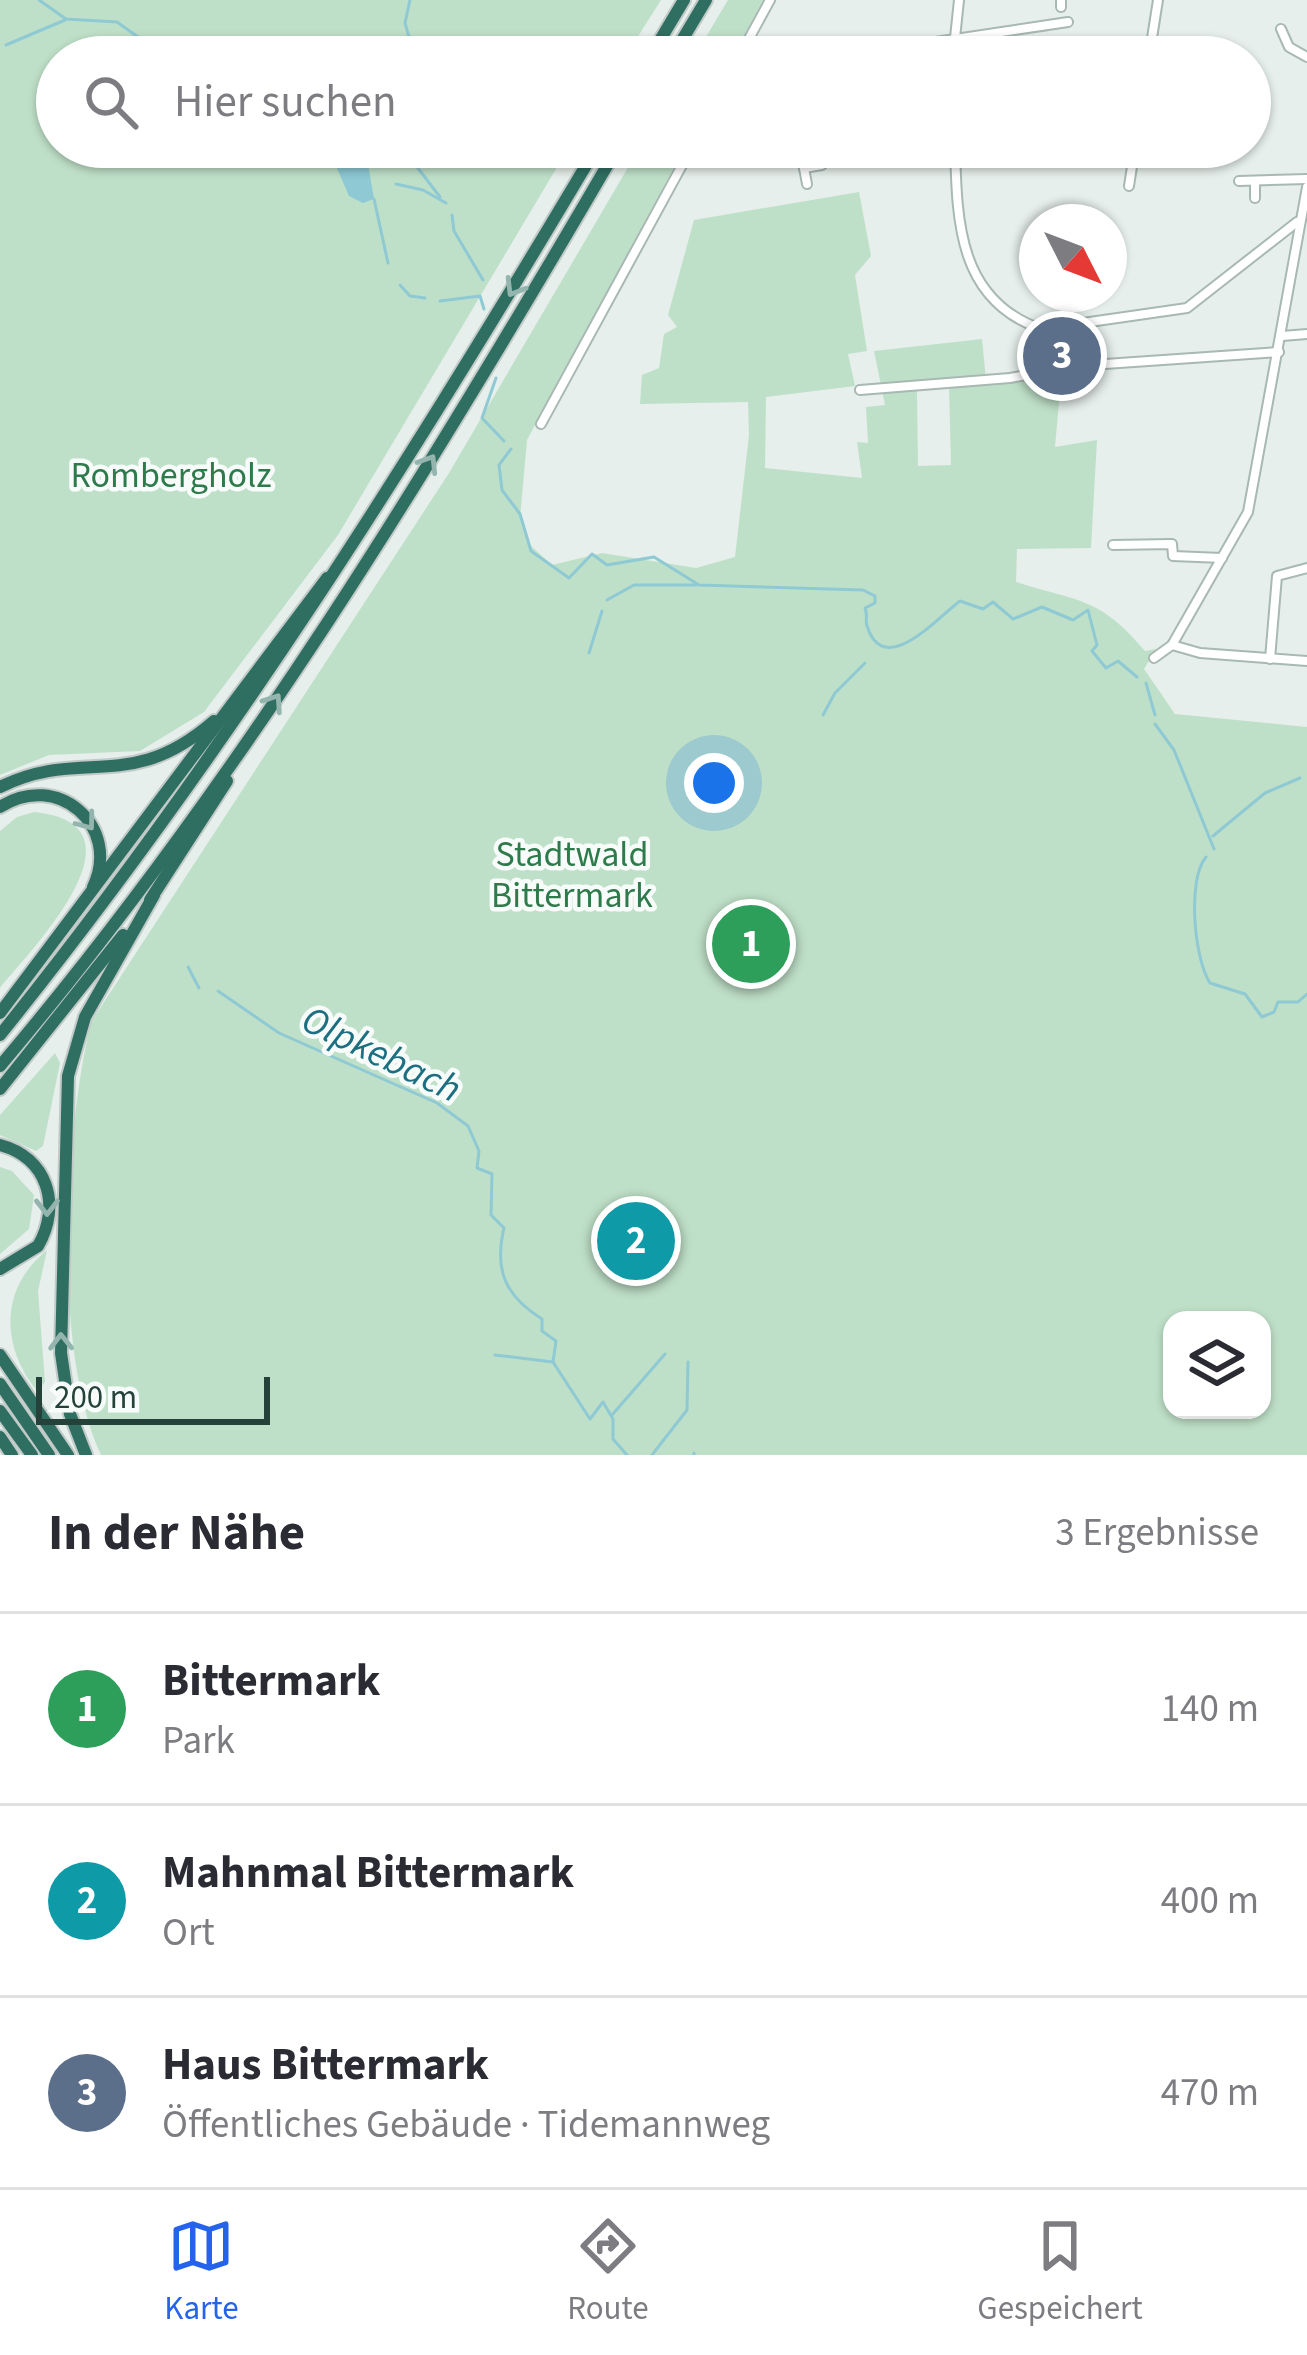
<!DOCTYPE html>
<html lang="de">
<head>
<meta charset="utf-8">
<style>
	:root { --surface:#fff; --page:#f2f2f3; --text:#2b2b33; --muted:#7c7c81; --line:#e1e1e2; --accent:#2563eb }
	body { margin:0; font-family:"Source Sans 3",sans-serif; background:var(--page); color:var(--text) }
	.controls { position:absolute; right:36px; bottom:36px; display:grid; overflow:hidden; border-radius:24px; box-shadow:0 3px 9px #0004 }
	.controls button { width:108px; height:108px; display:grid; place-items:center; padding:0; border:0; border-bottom:3px solid var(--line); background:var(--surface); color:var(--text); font:60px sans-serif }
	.compass { position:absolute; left:1019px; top:204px; width:108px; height:108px; border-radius:50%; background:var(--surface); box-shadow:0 3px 9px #0004; rotate:132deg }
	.scale { position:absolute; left:36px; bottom:30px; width:234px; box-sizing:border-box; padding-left:12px; border:6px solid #24423a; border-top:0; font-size:33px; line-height:42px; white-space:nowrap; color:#24423a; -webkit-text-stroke:9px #f7fbf9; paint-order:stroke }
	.you { position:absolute; left:714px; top:783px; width:42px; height:42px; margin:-30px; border:9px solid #fff; border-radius:50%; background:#1a73e8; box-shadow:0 0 0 18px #1a73e833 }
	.badge { display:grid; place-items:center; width:78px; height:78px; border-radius:50%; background:var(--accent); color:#fff; font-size:39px; font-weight:700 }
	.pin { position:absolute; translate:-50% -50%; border:6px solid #fff; box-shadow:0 3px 12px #0006 }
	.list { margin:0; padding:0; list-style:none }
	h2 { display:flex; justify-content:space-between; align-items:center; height:156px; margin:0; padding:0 48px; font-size:51px }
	h2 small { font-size:39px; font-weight:400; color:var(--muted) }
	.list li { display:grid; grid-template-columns:78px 1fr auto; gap:36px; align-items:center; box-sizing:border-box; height:192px; padding:0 48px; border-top:3px solid var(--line) }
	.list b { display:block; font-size:45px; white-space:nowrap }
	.list p { margin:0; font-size:39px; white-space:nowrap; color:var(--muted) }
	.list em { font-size:39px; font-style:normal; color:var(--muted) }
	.icon { flex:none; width:66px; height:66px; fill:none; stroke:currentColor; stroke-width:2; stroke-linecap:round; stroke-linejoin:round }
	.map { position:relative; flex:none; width:1307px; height:1455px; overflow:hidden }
	.search { position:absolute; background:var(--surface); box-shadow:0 3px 9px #0004; left:36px; right:36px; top:36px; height:132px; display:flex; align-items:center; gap:30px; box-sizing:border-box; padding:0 42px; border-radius:66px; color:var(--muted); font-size:45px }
	.sheet { height:732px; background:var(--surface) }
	nav { display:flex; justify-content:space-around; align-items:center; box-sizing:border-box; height:168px; border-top:3px solid var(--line); background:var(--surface); font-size:33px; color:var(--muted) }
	nav a { display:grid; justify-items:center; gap:6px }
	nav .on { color:var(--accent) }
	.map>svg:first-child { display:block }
	.green { fill:#bfe0c8; fill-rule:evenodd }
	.water { fill:#8ec9d4 }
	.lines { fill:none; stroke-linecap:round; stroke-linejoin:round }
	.stream { stroke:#8ec9d4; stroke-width:3 }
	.street-casing { stroke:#a8b8b2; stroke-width:12 }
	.highway-casing { stroke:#c2cac8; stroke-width:16 }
	.street { stroke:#fff; stroke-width:8 }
	.highway { stroke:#2f6f62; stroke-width:12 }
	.oneway { stroke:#93b5ae }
	.labels { text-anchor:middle; stroke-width:9; stroke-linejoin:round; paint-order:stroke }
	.park-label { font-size:36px; fill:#2d7a4b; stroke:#f7fbf9 }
	.water-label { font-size:39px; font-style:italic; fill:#1c6f80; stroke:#f7fbf9 }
</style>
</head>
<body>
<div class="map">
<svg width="1307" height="1455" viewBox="0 0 1307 1455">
	<rect width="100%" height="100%" fill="#e6efeb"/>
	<g class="green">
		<path d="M 0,0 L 661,0 L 625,57 L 57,57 L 57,147 L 569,147 L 338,535 L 204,712 L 140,751 L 49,755 L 0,775 Z"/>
		<path d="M 728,0 L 763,0 L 733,57 L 694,57 Z"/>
		<path d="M 640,147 L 685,147 L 527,440 L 520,518 L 531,546 L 552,565 L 602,553 L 696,568 L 735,557 L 749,435 L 748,402 L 640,404 L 642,375 L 659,368 L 664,334 L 677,327 L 668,315 L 694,220 L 859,192 L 871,256 L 855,275 L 867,351 L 848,354 L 855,386 L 766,397 L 765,468 L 862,478 L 857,442 L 868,443 L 866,407 L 885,405 L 874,351 L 982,339 L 986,380 L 1062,368 L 1055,447 L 1097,440 L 1091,548 L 1017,549 L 1016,582 C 1078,602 1099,596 1145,651 L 1156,649 L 1144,669 L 1175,714 L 1307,727 L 1307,1455 L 101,1455 C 52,1349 64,1135 91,1022 L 449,473 ZM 949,386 L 951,465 L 918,466 L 917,391 ZM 1172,1320 L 1262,1320 L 1262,1410 L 1172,1410 Z"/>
		<path d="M 34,812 C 155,824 31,950 0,988 L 0,831 L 17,817 Z"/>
		<path d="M 55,1053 L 60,1063 L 43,1146 L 36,1151 L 0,1135 L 0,1115 Z"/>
		<path d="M 0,1167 L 12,1171 L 34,1195 L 29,1229 L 0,1254 Z"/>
		<path d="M 47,1250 L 38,1291 L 45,1382 L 37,1391 C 0,1345 0,1288 47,1250 Z"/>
	</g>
	<path class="water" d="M 366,152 L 374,199 L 363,203 L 349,196 L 333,159 Z"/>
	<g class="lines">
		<g class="stream">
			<path d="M 39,0 L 66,19 L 117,22 L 166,57"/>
			<path d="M 409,37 L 405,23 L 410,0"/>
			<path d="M 6,45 L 65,20"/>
			<path d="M 412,54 L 414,57"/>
			<path d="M 317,147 L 333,159"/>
			<path d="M 421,147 L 414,163 L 440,197"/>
			<path d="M 396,184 L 423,190 L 446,203"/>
			<path d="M 374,199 L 388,263"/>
			<path d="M 452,215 L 454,231 L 483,280"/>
			<path d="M 400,285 L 410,296 L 425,298"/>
			<path d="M 440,301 L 480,296 L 484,309"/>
			<path d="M 496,378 L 482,418 L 504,441"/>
			<path d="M 511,449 L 499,465 L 502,490 L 520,514 L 531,551 L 569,578 L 592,554 L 607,565 L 654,557 L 699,585 L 863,590 L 875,596 L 875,603 L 865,608 C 868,614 865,620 867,626 C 884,680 938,617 960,601 L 983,609 L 993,602 L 1013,619 L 1042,607 L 1073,620 L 1088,610 L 1097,645 L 1092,651 L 1106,668 L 1118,661 L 1137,677"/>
			<path d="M 607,600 L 634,585 L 696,585"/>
			<path d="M 589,653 L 602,611"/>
			<path d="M 1146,683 L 1155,715"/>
			<path d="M 823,715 L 835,693 L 865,663"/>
			<path d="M 1155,724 L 1174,750 L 1214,849"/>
			<path d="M 1213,836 L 1265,793 L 1300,778"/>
			<path d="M 1206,857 C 1187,879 1194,959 1210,983 L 1245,994 L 1262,1017 L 1274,1012 L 1278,1002 L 1298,1002 L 1307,994"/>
			<path d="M 188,967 L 199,988"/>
			<path d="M 218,991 L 279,1033 L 437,1103 L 468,1126 L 479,1151 L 477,1168 L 492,1174 L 491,1215 L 504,1228 C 494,1270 505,1296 542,1319 L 542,1331 L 556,1341 L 553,1362 L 590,1419 L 603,1402 L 613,1419 L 613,1439 L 627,1455"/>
			<path d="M 495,1355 L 553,1362"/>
			<path d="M 612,1415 L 665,1354"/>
			<path d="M 652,1455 L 687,1410 L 688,1362"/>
			<path d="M 694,1455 L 694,1453"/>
		</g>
		<defs>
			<g id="street">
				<path d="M 1061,7 L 1061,0"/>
				<path d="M 1281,29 L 1289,47 L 1307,57"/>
				<path d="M 739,57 L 770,0"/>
				<path d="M 835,57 L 1068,22"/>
				<path d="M 953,57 L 959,0"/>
				<path d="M 1149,57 L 1158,0"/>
				<path d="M 800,147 L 807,184"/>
				<path d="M 955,147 C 957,221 958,300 1041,329 L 1187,308 L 1297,222"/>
				<path d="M 804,168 L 822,165"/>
				<path d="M 1239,181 L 1307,179"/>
				<path d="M 1255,181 L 1255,198"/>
				<path d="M 1129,186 L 1135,147"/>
				<path d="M 1282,336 L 1307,334"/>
				<path d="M 860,390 L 1010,378 L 1076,366 L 1279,352"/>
				<path d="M 541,424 L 692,147"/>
				<path d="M 1113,545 L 1172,544 L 1173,556 L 1222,558"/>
				<path d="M 1172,645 L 1200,653 L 1307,661"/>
				<path d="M 1154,658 L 1172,645 L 1248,512 L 1307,187"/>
				<path d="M 1270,659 L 1277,576 L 1307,568"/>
			</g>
			<g id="highway">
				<path d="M 650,57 L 684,0"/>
				<path d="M 672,57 L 706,0"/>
				<path d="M 0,787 C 83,746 129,795 214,721"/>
				<path d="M 0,807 C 57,770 122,826 93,887"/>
				<path d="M 150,900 L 227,781"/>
				<path d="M 0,1013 L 327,578"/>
				<path d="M 0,1035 C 227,753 413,457 597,147"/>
				<path d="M 0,1066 C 239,784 432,466 618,147"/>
				<path d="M 0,1089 L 123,935"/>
				<path d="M 0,1145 C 47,1157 62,1205 38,1246 L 0,1269"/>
				<path d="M 0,1355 L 68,1455"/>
				<path d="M 0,1384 L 49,1455"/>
				<path d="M 0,1411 L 32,1455"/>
				<path d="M 0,1437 L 12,1455"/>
				<path d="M 86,1455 L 70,1414 L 61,1353 L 68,1076 L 85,1017 L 154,895"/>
			</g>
		</defs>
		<use href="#street" class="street-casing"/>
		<use href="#highway" class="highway-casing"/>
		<use href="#street" class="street"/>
		<use href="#highway" class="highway"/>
	</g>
	<defs><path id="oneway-chevron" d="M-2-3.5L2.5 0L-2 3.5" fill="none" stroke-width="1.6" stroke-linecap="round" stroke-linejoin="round" transform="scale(3)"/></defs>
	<g class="oneway">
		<use href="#oneway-chevron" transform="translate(514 288) rotate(121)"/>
		<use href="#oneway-chevron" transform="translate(429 463) rotate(-58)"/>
		<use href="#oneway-chevron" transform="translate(274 702) rotate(-56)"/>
		<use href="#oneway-chevron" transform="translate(87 822) rotate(53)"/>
		<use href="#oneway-chevron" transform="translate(47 1207) rotate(90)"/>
		<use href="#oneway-chevron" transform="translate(61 1342) rotate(-91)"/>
	</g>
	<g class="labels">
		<g class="park-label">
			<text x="171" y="487">Rombergholz</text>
			<text x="572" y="866">Stadtwald<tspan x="572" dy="41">Bittermark</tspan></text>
		</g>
		<g class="water-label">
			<text transform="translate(382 1053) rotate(26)" y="14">Olpkebach</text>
		</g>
	</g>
</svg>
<div class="controls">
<button><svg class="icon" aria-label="layers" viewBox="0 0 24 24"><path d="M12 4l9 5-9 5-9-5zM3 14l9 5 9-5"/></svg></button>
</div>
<svg class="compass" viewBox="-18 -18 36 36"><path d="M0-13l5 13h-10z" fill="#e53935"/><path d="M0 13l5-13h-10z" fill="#7c7c81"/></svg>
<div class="scale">200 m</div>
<div class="you"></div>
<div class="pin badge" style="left:751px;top:944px;background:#2e9e5b">1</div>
<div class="pin badge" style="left:636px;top:1241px;background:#0f9aa8">2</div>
<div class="pin badge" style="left:1062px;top:356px;background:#5c6f8a">3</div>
<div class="search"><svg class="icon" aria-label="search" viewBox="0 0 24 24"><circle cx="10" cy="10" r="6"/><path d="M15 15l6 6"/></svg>Hier suchen</div>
</div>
<section class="sheet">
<h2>In der Nähe<small>3 Ergebnisse</small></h2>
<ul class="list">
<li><span class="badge" style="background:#2e9e5b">1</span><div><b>Bittermark</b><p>Park</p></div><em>140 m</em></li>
<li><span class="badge" style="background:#0f9aa8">2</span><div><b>Mahnmal Bittermark</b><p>Ort</p></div><em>400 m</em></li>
<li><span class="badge" style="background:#5c6f8a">3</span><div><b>Haus Bittermark</b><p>Öffentliches Gebäude · Tidemannweg</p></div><em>470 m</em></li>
</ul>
</section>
<nav>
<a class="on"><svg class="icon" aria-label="map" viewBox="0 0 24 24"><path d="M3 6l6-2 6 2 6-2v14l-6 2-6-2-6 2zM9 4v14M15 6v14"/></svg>Karte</a>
<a><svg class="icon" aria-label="directions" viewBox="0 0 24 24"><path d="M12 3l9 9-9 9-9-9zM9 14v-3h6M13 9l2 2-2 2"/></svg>Route</a>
<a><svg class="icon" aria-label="saved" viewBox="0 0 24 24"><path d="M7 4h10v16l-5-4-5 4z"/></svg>Gespeichert</a>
</nav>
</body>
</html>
